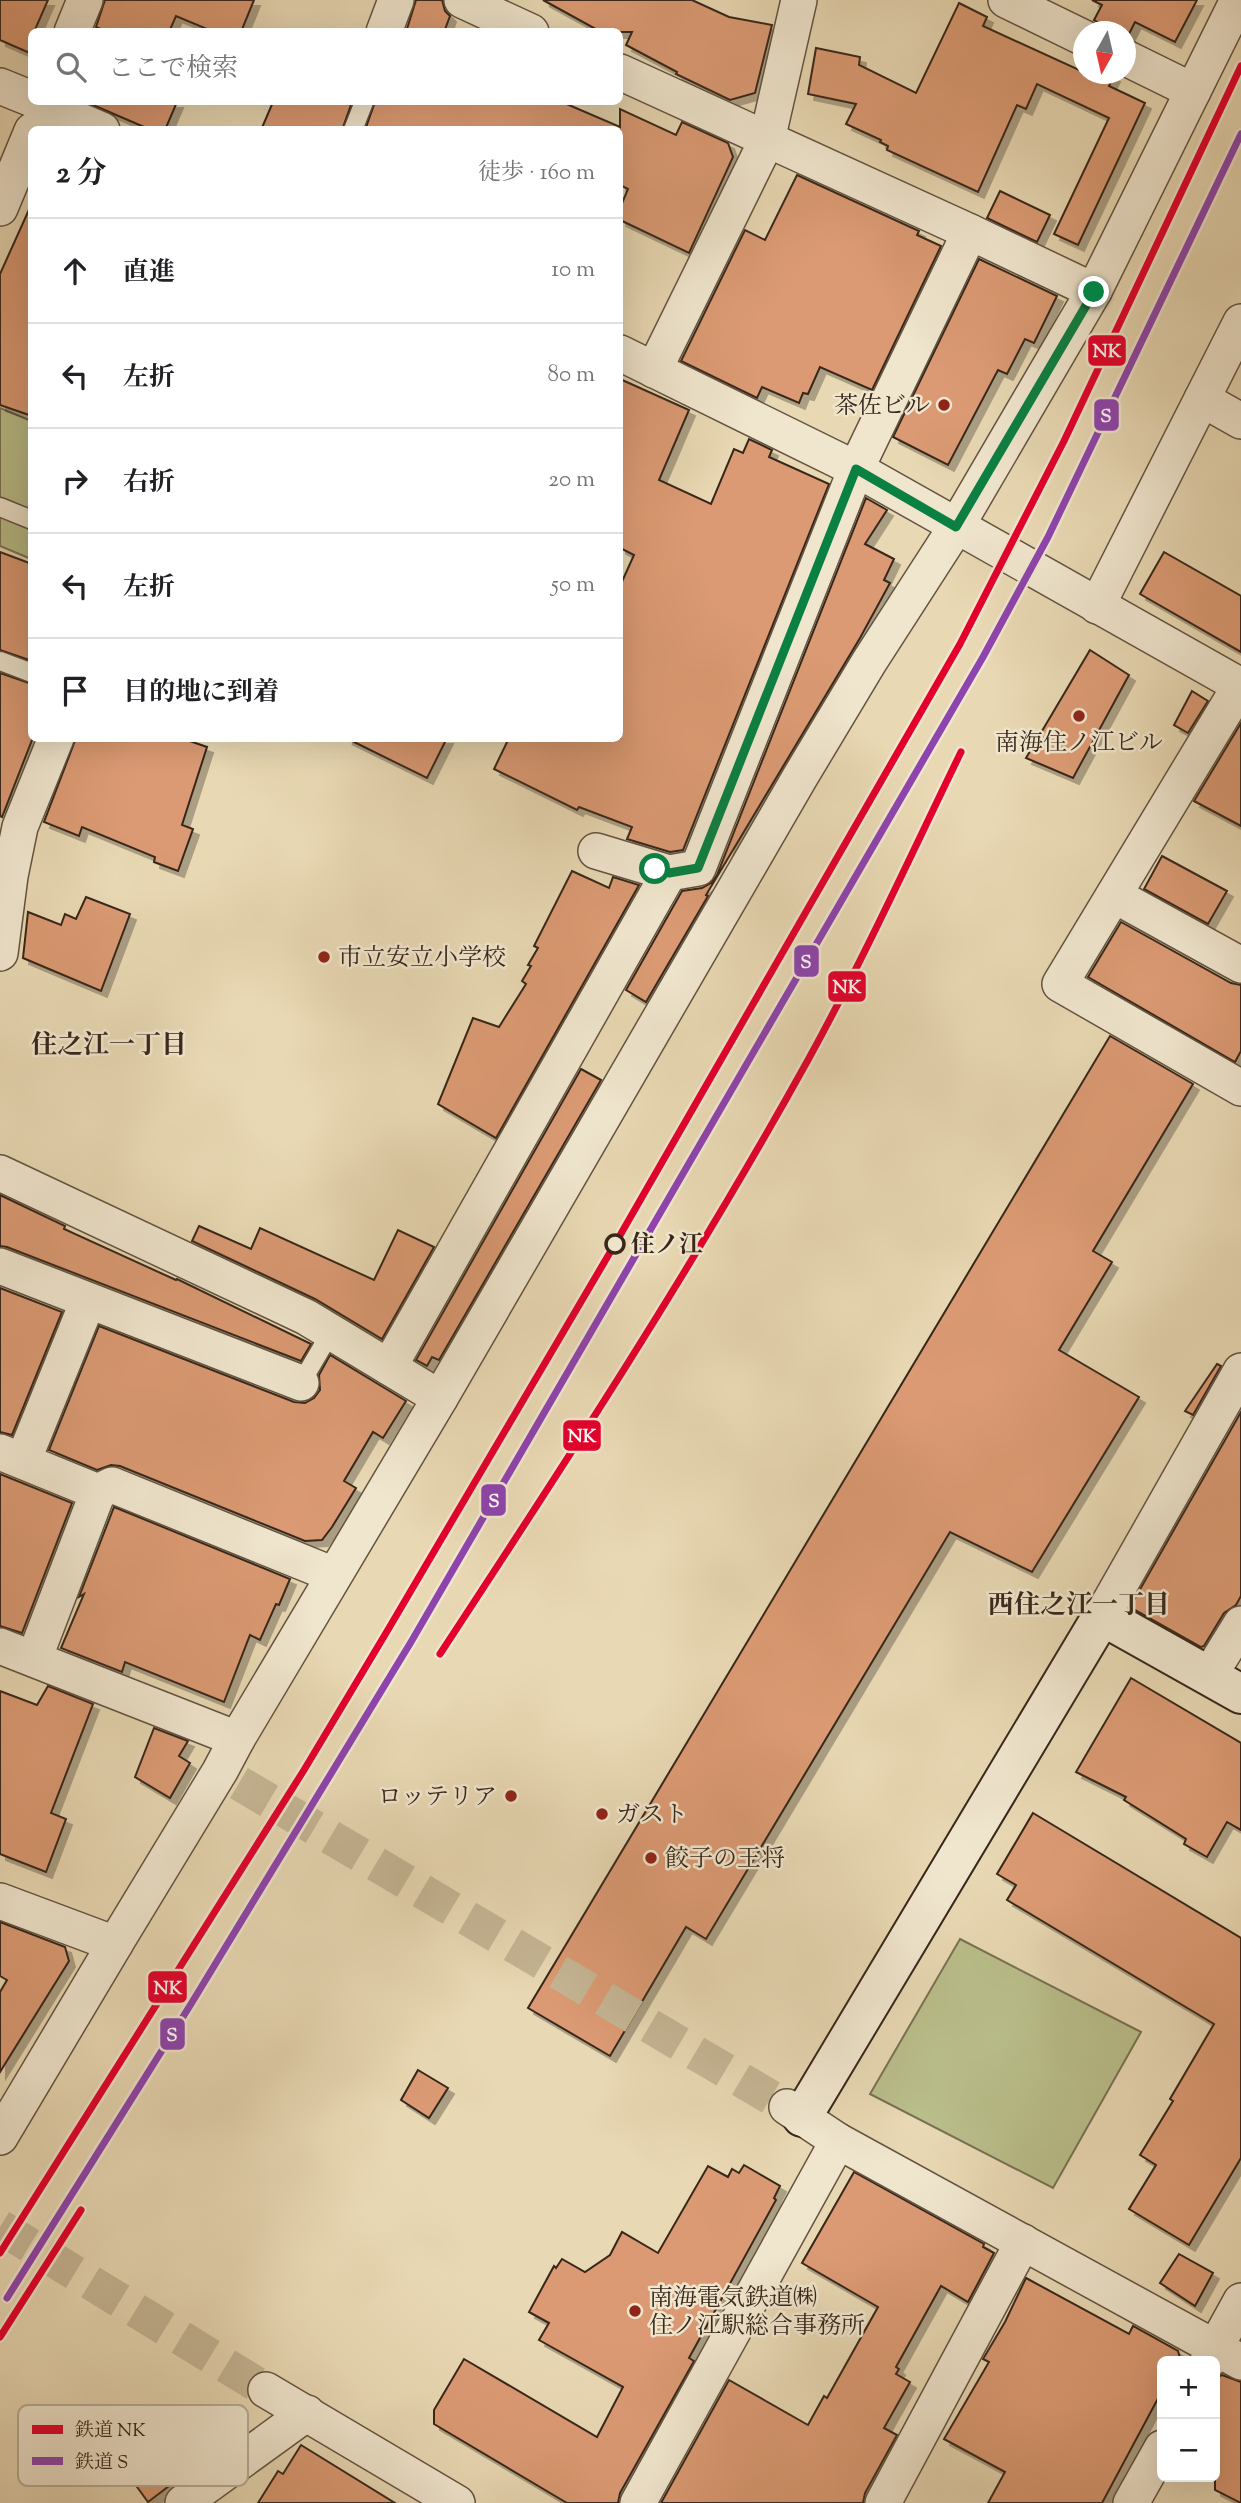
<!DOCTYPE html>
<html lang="ja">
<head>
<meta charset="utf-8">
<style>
	:root { --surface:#fff; --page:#f6f6f6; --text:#202124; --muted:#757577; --line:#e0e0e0 }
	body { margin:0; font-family:"Sorts Mill Goudy","Noto Serif JP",serif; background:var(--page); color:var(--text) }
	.controls { position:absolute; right:21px; bottom:21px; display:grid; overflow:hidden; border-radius:10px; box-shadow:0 7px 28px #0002 }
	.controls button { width:63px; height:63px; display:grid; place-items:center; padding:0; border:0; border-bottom:2px solid var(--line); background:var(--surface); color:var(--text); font:35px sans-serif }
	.compass { position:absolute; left:1073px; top:21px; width:63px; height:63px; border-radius:50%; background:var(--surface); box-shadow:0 7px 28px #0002; rotate:188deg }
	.stop { position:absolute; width:21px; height:21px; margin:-16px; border:5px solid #0b8043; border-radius:50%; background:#fff }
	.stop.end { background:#0b8043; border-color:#fff; box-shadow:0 2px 7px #0008 }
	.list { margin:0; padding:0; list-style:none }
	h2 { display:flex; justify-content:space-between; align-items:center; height:91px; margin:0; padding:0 28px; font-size:30px }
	h2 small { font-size:23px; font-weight:400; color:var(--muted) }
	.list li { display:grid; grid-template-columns:46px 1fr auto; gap:21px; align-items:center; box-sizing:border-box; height:105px; padding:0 28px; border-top:2px solid var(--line) }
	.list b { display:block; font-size:26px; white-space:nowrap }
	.list em { font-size:23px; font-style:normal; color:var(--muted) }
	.icon { flex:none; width:38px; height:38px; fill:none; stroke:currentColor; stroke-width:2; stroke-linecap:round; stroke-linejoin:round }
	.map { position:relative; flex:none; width:1241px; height:2503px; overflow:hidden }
	.search { position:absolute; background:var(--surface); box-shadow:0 7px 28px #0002; left:28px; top:28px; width:595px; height:77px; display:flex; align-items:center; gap:18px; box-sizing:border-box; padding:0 24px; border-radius:10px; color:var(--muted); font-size:26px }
	.panel { position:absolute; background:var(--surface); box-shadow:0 7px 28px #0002; left:28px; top:126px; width:595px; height:616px; border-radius:10px }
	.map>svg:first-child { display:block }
	.green { fill:#b9be8a; stroke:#787252; stroke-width:2 }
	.building { fill:#db9a73; stroke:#37271a; stroke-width:2; filter:url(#shadow) }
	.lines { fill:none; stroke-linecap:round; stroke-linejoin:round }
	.street-tunnel { stroke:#c5b594; stroke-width:35; stroke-dasharray:35 18; stroke-linecap:butt }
	.lane-casing { stroke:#635340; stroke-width:21 }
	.street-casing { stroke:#635340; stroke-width:38 }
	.secondary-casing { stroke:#37271a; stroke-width:42 }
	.lane { stroke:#f0e6ce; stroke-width:18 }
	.street { stroke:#f0e6ce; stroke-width:35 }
	.secondary { stroke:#f0e6ce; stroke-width:38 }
	.rail-1-casing { stroke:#f0e6ce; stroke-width:12 }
	.rail-2-casing { stroke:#f0e6ce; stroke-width:12 }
	.rail-1 { stroke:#e4002b; stroke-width:7 }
	.rail-2 { stroke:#8e44ad; stroke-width:7 }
	.route { stroke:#0b8043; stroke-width:9 }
	.poi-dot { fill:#8f2418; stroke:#f0e6ce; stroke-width:2.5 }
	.stop-dot { fill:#f0e6ce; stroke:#37271a; stroke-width:3.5 }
	.labels { text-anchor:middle; stroke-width:5; stroke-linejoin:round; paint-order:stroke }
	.poi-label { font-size:24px; fill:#37271a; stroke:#f0e6ce; text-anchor:start }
	.stop-label { font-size:24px; font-weight:bold; fill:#37271a; stroke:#f0e6ce; text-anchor:start }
	.neighbourhood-label { font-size:26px; font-weight:bold; fill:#37271a; stroke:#f0e6ce }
	.key { fill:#f0e6ce; stroke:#b8ad98; stroke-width:2 }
	.key-label { font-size:19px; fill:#37271a }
	.line-badge { stroke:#f0e6ce; stroke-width:2.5 }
	.badge-label { font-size:19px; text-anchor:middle; font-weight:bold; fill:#fff }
</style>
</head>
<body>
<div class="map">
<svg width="1241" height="2503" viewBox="0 0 1241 2503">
	<defs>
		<filter id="shadow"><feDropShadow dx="6" dy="6" stdDeviation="0" flood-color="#0004"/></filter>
	</defs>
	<rect width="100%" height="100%" fill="#e8d8b3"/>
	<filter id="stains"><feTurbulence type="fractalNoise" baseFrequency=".00286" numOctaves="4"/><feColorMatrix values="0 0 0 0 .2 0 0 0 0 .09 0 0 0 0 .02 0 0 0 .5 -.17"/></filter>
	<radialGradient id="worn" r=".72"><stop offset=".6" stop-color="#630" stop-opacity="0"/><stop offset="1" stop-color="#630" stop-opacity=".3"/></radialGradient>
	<g class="green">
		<path d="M 0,408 L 31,421 L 31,559 L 0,546 Z"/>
		<path d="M 960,1939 L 1141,2032 L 1053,2188 L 870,2094 Z"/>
	</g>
	<g class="building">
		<path d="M 0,0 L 48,0 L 34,32 L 32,32 L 32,54 L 0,40 Z"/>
		<path d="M 105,0 L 254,0 L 241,32 L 214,32 L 176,16 L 169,32 L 107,32 L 96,27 Z"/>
		<path d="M 416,0 L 442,0 L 445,11 L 450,16 L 444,32 L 406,32 Z"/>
		<path d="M 543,0 L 692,0 L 729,17 L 772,25 L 755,93 L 730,100 L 676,74 L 677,72 L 626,45 L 632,32 L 601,32 Z"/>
		<path d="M 1092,0 L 1197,0 L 1175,42 L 1135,22 L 1127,38 L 1125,32 L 1102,32 L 1101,24 L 1094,20 L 1102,5 Z"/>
		<path d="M 959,3 L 987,17 L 983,26 L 1079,70 L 1083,61 L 1083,74 L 1110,74 L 1114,76 L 1109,86 L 1145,103 L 1078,245 L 1054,234 L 1109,118 L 1037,84 L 1026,109 L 1017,105 L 978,192 L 887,150 L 888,146 L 880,142 L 881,140 L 846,124 L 856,104 L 808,94 L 816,48 L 860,57 L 859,65 L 916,93 Z"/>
		<path d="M 86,102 L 177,102 L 165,130 L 151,130 Z"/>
		<path d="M 273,102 L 352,102 L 342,130 L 261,130 Z"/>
		<path d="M 375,102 L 562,102 L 620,127 L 620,109 L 676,135 L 682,122 L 728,143 L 733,157 L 689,253 L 620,220 L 620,208 L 628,189 L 620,185 L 620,130 L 365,130 Z"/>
		<path d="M 797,175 L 919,231 L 917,235 L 941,246 L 872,390 L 820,367 L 808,394 L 803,393 L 799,403 L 762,387 L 757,398 L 681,361 L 745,230 L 765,240 Z"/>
		<path d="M 1000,191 L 1050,215 L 1037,242 L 987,218 Z"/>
		<path d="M 32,203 L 32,416 L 0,405 L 0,274 Z"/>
		<path d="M 979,259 L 1057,296 L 1034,343 L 1025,339 L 1007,374 L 998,370 L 948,465 L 893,437 Z"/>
		<path d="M 620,379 L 689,410 L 659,480 L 711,504 L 734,449 L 743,453 L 749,439 L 772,450 L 769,457 L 829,484 L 683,850 L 670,852 L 627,839 L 632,827 L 579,807 L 577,810 L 494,769 L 509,738 L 620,738 L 620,586 L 634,555 L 620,548 Z"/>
		<path d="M 866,498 L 887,510 L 865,544 L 894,559 L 884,580 L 890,583 L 860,638 L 706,895 L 708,896 L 646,1002 L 626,990 L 682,891 L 702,888 L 711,883 L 717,875 Z"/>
		<path d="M 0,552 L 32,564 L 32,661 L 0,650 Z"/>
		<path d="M 1164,552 L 1241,596 L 1241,652 L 1140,594 Z"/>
		<path d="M 1090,650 L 1129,675 L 1073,778 L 1026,758 Z"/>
		<path d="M 0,673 L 32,684 L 32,740 L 2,817 L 0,816 Z"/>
		<path d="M 1192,691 L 1208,701 L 1188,733 L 1174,725 Z"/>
		<path d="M 1241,723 L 1241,826 L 1194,801 Z"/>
		<path d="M 76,738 L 181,738 L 207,747 L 182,825 L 193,829 L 178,871 L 154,862 L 155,857 L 82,827 L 79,836 L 44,822 Z"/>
		<path d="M 346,738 L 447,738 L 427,778 Z"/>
		<path d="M 1162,856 L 1227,891 L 1208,924 L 1144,889 Z"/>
		<path d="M 572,871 L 609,888 L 613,877 L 639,885 L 496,1138 L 438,1104 L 473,1018 L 499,1027 L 526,984 L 522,981 L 531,966 L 528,965 L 538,948 L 534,946 Z"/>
		<path d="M 86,897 L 130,914 L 101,991 L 23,958 L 28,912 L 61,925 L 65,914 L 76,919 Z"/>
		<path d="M 1121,922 L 1231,983 L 1241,985 L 1241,1051 L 1235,1062 L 1088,977 Z"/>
		<path d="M 1110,1036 L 1193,1084 L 1093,1251 L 1112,1262 L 1059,1350 L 1139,1397 L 1032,1572 L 950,1532 L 706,1939 L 686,1927 L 610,2056 L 528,2008 Z"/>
		<path d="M 581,1069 L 601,1080 L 439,1360 L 432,1357 L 427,1366 L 416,1360 Z"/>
		<path d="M 0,1195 L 65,1226 L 64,1229 L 176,1280 L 177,1279 L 311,1344 L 301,1361 L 7,1247 L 0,1246 Z"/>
		<path d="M 199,1226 L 251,1249 L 260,1228 L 374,1280 L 398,1230 L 434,1247 L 382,1339 L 315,1299 L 192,1241 Z"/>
		<path d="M 0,1288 L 62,1312 L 12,1435 L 0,1432 Z"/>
		<path d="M 99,1326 L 294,1402 L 305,1403 L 314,1398 L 320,1390 L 319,1375 L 330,1355 L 406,1401 L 383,1438 L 373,1432 L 344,1481 L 356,1488 L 332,1527 L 322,1540 L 305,1541 L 120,1466 L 111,1465 L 97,1470 L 49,1450 Z"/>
		<path d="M 1217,1364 L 1221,1366 L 1193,1415 L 1185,1411 Z"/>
		<path d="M 1241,1412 L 1241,1596 L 1236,1605 L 1224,1613 L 1204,1646 L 1201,1647 L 1130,1607 Z"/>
		<path d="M 0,1474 L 72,1503 L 22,1633 L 0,1626 Z"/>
		<path d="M 114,1507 L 290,1579 L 279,1605 L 276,1604 L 260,1640 L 250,1635 L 224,1702 L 125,1662 L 122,1672 L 61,1648 L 84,1594 L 79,1597 Z"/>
		<path d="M 1131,1678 L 1241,1743 L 1241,1830 L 1227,1822 L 1207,1857 L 1184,1844 L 1186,1839 L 1124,1800 L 1126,1797 L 1076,1772 Z"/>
		<path d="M 48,1686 L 93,1704 L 51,1813 L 66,1819 L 46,1872 L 0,1854 L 0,1691 L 37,1705 Z"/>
		<path d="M 154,1728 L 188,1741 L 179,1756 L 190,1763 L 170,1798 L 135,1777 Z"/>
		<path d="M 1033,1813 L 1241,1938 L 1241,2158 L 1189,2245 L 1129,2209 L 1156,2165 L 1140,2155 L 1173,2101 L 1170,2099 L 1214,2024 L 1007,1900 L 1016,1885 L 997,1874 Z"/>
		<path d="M 0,1922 L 65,1947 L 69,1961 L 0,2072 L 0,1992 L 7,1980 L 0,1976 Z"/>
		<path d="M 418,2070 L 448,2088 L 429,2118 L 401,2100 Z"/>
		<path d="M 744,2165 L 780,2186 L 774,2198 L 776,2200 L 689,2358 L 694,2361 L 620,2493 L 618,2503 L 567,2503 L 434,2424 L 434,2410 L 464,2359 L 597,2437 L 623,2387 L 539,2340 L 549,2323 L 529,2312 L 554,2266 L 556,2268 L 562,2259 L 585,2272 L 610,2255 L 622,2232 L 658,2253 L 708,2166 L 728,2177 L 732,2169 L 739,2173 Z"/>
		<path d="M 854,2172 L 984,2244 L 983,2247 L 994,2253 L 968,2302 L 941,2286 L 896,2367 L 899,2369 L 896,2374 L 910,2382 L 884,2428 L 897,2435 L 865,2493 L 863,2503 L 661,2503 L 729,2380 L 808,2425 L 824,2396 L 827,2398 L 878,2307 L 802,2263 Z"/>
		<path d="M 1179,2254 L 1213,2273 L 1195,2306 L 1160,2283 Z"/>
		<path d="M 1026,2278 L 1129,2334 L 1133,2326 L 1178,2351 L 1180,2358 L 1179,2361 L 1162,2361 L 1162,2391 L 1102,2503 L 988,2503 L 1005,2472 L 944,2439 L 989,2362 L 983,2359 L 1005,2322 Z"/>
		<path d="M 1222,2375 L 1241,2382 L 1241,2503 L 1215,2490 L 1215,2379 Z"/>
		<path d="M 170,2437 L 194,2467 L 148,2502 L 124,2469 Z"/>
		<path d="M 301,2445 L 395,2503 L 258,2503 L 278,2471 L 283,2474 Z"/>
	</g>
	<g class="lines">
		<g class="street-tunnel">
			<path d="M 239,1783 L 787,2107"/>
			<path d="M 0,2227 L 266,2390"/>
		</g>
		<defs>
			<g id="lane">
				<path d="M 353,130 L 364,102"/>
				<path d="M 0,507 L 32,520"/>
				<path d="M 0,661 L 32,673"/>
				<path d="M 301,1383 L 331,1332"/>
			</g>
			<g id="street">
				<path d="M 462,0 L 531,32"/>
				<path d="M 1006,0 L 1084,38"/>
				<path d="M 72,32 L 85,0"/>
				<path d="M 384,32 L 396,0"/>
				<path d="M 1126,58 L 1193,91"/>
				<path d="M 620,72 L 970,232 L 1094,291"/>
				<path d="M 0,86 L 32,99"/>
				<path d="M 36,102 L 102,130"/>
				<path d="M 0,208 L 32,131"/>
				<path d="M 620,353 L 856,469 L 1241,686"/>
				<path d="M 654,370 L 767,140 L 799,0"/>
				<path d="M 1202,399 L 1241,421"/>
				<path d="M 1097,606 L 1241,322"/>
				<path d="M 1240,686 L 1060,984 L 1241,1088"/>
				<path d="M 596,851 L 669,873 L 698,868 L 856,469 L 970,232"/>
				<path d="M 1114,895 L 1241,965"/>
				<path d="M 0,953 L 10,876 L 20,827 L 56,738"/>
				<path d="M 0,1173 L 306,1317 L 440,1398"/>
				<path d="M 0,1266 L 301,1383"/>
				<path d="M 389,1367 L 669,873"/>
				<path d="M 0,1452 L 98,1492 L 112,1485 L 334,1575"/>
				<path d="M 23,1461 L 88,1301"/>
				<path d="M 1102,1616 L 1241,1371"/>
				<path d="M 0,1646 L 237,1739"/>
				<path d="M 34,1659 L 98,1492"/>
				<path d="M 1209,1676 L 1241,1624"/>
				<path d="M 0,1901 L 115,1944 L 220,1771 L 237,1739 L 440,1398 L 800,777 L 869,662 L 956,527 L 1094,291 L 1238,0"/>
				<path d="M 787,2107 L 838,2141 L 1241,2362"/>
				<path d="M 0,2137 L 115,1944"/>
				<path d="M 1208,2361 L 1241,2301"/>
				<path d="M 266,2390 L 457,2503"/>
				<path d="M 183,2503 L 307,2413"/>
				<path d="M 638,2503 L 838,2141"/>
				<path d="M 883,2503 L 1023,2242"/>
				<path d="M 1131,2503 L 1162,2448"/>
			</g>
			<path id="secondary" d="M 802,2117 L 1102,1616 L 1241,1694"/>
		</defs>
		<use href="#lane" class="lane-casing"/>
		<use href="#street" class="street-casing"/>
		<use href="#secondary" class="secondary-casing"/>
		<use href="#lane" class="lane"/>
		<use href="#street" class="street"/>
		<use href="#secondary" class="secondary"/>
		<defs>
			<g id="rail-1">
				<path d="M 440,1654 C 568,1459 695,1264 808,1060 C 863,960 911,855 961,752"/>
				<path d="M 0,2253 L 304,1770 L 389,1628 L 615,1244 L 960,644 L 1064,441 L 1241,66"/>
				<path d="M 0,2337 L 81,2210"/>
			</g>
			<path id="rail-2" d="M 7,2298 L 191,2004 L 411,1642 L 983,657 L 1048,537 L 1241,134"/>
		</defs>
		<use href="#rail-1" class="rail-1-casing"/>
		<use href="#rail-2" class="rail-2-casing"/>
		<use href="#rail-1" class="rail-1"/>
		<use href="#rail-2" class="rail-2"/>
	</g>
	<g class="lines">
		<path class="route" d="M 655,869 L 669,873 L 698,868 L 856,469 L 956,527 L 1094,292"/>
	</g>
	<g class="poi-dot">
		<circle cx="944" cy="405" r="7"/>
		<circle cx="1079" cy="716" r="7"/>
		<circle cx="324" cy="957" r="7"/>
		<circle cx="511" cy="1796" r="7"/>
		<circle cx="602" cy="1814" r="7"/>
		<circle cx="651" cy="1858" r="7"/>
		<circle cx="635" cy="2311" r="7"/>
	</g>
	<circle class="stop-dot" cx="615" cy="1244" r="9"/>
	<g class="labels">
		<g class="poi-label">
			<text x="930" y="413" text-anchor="end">茶佐ビル</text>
			<text x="1079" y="750" text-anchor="middle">南海住ノ江ビル</text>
			<text x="338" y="965">市立安立小学校</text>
			<text x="497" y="1804" text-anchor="end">ロッテリア</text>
			<text x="616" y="1822">ガスト</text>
			<text x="665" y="1866">餃子の王将</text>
			<text x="649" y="2305">南海電気鉄道㈱<tspan x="649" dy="28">住ノ江駅総合事務所</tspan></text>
		</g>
		<g class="stop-label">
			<text x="631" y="1252">住ノ江</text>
		</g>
		<g class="neighbourhood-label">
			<text x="109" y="1053">住之江一丁目</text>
			<text x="1079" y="1613">西住之江一丁目</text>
		</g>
	</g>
	<rect x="18" y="2405" width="230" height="81" rx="10" class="key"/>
	<rect x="32" y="2425" width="31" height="9" fill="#e4002b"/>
	<rect x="32" y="2457" width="31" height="8" fill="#8e44ad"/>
	<g class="key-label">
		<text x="75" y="2436">鉄道 NK</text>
		<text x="75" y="2468">鉄道 S</text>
	</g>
	<g class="line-badge">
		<rect x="1087" y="334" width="40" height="33" rx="7" fill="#e4002b"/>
		<rect x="1093" y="398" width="27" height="34" rx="7" fill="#8e44ad"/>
		<rect x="793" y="944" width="27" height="34" rx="7" fill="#8e44ad"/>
		<rect x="827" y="970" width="40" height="33" rx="7" fill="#e4002b"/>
		<rect x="562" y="1419" width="40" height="33" rx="7" fill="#e4002b"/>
		<rect x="480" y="1483" width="27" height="34" rx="7" fill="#8e44ad"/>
		<rect x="147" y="1970" width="41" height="34" rx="7" fill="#e4002b"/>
		<rect x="159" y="2017" width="27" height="34" rx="7" fill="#8e44ad"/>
	</g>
	<g class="badge-label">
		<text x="1107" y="357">NK</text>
		<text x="1106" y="422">S</text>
		<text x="806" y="968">S</text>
		<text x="847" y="993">NK</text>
		<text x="582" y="1442">NK</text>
		<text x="494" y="1507">S</text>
		<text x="168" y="1994">NK</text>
		<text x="172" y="2041">S</text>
	</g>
	<rect width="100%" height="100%" filter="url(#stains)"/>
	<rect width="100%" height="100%" fill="url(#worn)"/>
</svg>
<div class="controls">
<button>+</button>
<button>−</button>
</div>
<svg class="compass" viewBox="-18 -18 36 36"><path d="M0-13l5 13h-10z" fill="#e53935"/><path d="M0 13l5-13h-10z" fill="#757577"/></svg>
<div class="stop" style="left:655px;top:869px"></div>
<div class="stop end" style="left:1094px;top:292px"></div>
<div class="search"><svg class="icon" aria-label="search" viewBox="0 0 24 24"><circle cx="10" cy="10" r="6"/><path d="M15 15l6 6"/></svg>ここで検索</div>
<section class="panel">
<h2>2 分<small>徒歩 · 160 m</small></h2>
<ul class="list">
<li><svg class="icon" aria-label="ahead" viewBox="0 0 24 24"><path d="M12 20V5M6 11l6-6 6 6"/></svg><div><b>直進</b></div><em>10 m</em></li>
<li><svg class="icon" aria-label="left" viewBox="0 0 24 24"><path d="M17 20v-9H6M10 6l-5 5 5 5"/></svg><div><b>左折</b></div><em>80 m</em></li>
<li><svg class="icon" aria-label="right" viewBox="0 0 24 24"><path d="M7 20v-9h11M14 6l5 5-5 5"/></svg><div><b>右折</b></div><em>20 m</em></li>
<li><svg class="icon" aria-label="left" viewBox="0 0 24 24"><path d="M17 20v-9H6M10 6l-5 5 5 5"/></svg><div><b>左折</b></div><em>50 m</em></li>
<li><svg class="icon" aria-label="arrive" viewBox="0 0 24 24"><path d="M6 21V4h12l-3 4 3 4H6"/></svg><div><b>目的地に到着</b></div></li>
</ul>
</section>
</div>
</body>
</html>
